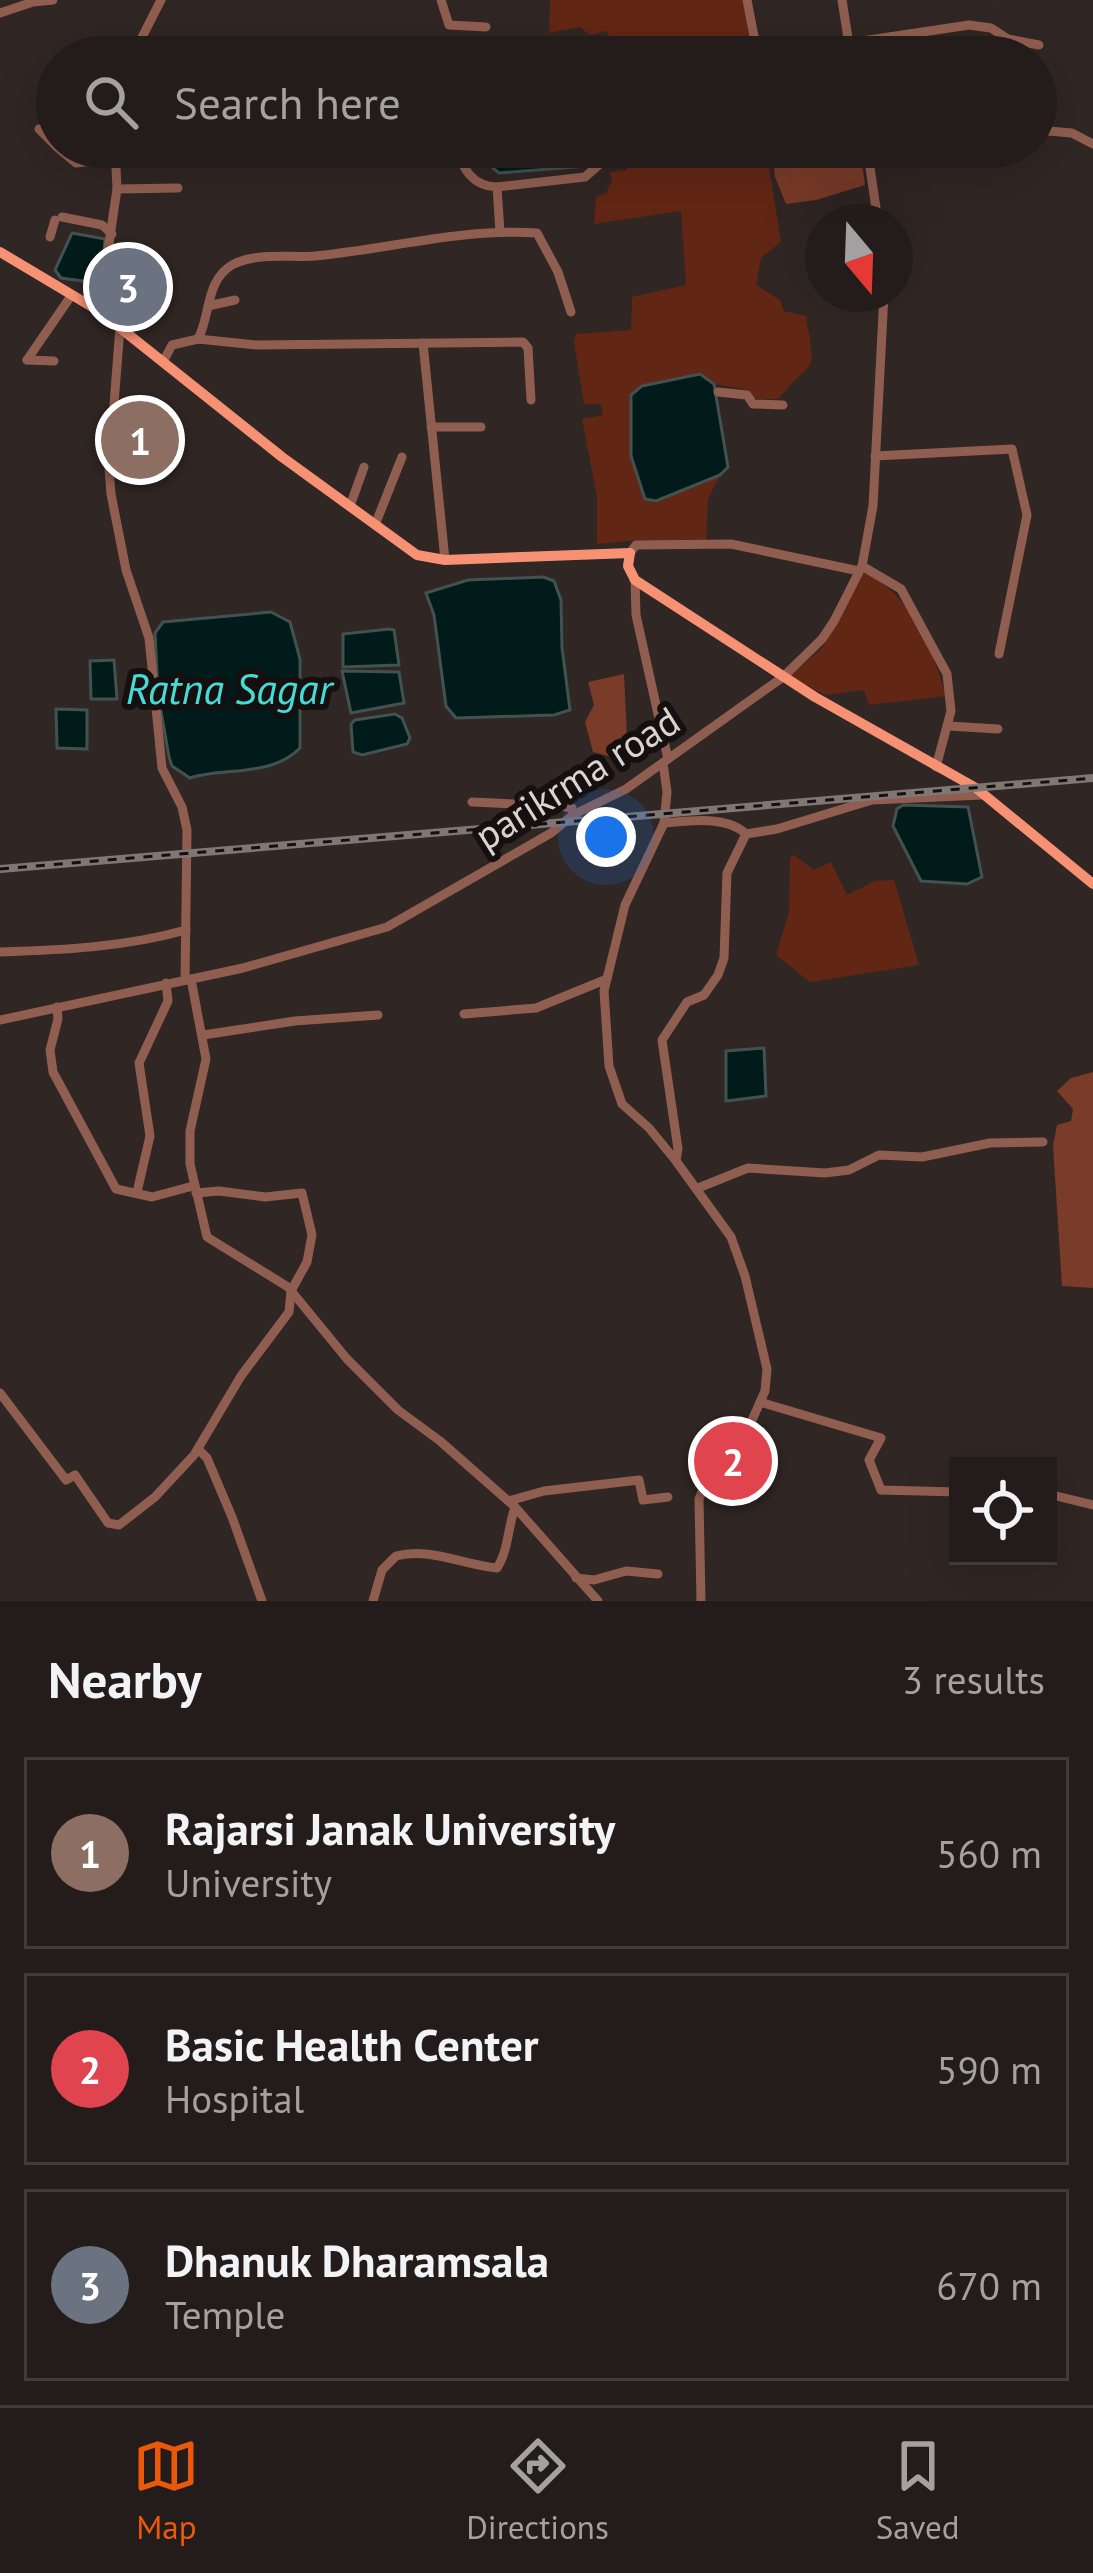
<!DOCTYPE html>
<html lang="en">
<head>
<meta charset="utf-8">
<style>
	:root { --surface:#241c1a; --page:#302927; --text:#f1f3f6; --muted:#a3a1a2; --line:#413a39; --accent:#ea580c }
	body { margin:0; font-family:"PT Sans",sans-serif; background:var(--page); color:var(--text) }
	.controls { position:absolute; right:36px; bottom:36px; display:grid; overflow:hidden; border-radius:0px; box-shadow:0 12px 48px #0002 }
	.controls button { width:108px; height:108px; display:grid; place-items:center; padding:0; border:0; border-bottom:3px solid var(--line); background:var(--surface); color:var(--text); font:60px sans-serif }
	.compass { position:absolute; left:805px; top:204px; width:108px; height:108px; border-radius:50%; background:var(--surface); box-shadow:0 12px 48px #0002; rotate:161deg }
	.you { position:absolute; left:606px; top:837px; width:42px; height:42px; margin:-30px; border:9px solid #fff; border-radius:50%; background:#1a73e8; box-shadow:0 0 0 18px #1a73e833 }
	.badge { display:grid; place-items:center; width:78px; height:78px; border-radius:50%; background:var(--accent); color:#fff; font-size:39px; font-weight:700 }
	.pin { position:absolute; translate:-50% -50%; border:6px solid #fff; box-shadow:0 3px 12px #0006 }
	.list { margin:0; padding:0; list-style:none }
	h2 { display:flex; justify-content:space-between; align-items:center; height:156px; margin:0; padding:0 48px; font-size:51px }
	h2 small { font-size:39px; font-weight:400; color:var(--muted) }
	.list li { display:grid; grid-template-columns:78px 1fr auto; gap:36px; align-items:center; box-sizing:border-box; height:192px; margin:0 24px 24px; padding:0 24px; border:3px solid var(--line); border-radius:0px }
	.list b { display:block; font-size:45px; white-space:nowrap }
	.list p { margin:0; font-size:39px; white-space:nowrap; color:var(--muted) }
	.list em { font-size:39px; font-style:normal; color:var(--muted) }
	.icon { flex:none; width:66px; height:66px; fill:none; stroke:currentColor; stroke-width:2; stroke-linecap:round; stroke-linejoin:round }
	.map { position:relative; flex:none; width:1093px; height:1601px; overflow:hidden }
	.search { position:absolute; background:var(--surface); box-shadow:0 12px 48px #0002; left:36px; right:36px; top:36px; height:132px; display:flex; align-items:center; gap:30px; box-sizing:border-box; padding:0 42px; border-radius:66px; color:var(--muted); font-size:45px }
	.sheet { height:804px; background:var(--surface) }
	nav { display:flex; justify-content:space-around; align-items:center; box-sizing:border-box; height:168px; border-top:3px solid var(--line); background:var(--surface); font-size:33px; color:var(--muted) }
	nav a { display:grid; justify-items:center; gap:6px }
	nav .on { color:var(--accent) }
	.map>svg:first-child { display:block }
	.green { fill:#622614 }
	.forest { fill:#7a3b28 }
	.water { fill:#001b19; stroke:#415250; stroke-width:3 }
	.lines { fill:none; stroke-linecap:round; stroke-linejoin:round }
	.minor { stroke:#905e50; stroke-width:9 }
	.major { stroke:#f79174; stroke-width:10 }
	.rail-casing { stroke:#807775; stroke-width:8 }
	.rail { stroke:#15100f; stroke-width:3; stroke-dasharray:9; stroke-linecap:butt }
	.labels { text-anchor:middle; stroke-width:12; stroke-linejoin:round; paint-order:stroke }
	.street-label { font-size:39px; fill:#dad3d1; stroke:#15100f }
	.water-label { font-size:42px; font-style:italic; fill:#46dbd4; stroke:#15100f }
</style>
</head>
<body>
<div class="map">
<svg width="1093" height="1601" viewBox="0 0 1093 1601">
	<rect width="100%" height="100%" fill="#302623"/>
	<g class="green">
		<path d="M 550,0 L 743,0 L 754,57 L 618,57 L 607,31 L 590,35 L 580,27 L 549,33 Z"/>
		<path d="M 627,147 L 766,147 L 781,242 L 761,258 L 756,285 L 780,300 L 784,311 L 806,316 C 817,382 814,353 779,399 L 754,399 L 748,390 L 714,384 L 700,374 L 635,389 L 636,475 L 656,501 L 720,475 L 708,499 L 706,544 L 639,540 L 597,544 L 597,497 L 582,419 L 603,415 L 601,404 L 584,404 L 574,342 L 576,334 L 631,330 L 632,297 L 686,285 L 681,211 L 594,224 L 596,197 L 606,193 L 612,181 L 610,172 L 627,170 Z"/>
		<path d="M 864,572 C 910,593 933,650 946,696 L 869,705 L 864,690 L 825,695 L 790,676 L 822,648 Z"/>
		<path d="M 794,855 L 814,870 L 831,862 L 847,895 L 875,881 L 894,880 L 919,965 L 810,982 L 776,955 L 789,912 L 790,858 Z"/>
	</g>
	<g class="forest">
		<path d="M 772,147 L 860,149 L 865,185 L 816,200 L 786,204 L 775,177 Z"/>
		<path d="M 624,674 L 627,737 L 612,757 L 593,752 L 585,722 L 594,705 L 588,682 Z"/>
		<path d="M 1093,1072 L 1093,1288 L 1062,1286 L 1053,1146 L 1057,1125 L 1071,1121 L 1073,1109 L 1057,1091 L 1071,1078 Z"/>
	</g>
	<g class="water">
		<path d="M 485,147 L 593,147 L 595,162 L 587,166 L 499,173 L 493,168 Z"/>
		<path d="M 72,233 L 105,239 L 102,280 L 98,283 L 61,278 L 55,270 Z"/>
		<path d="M 700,374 L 714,384 L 728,467 L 720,475 L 656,501 L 645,499 L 631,456 L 631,395 L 642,386 Z"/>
		<path d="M 543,577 L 554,581 L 561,600 L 562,648 L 570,710 L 554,715 L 456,718 L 446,706 L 434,615 L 426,593 L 468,580 Z"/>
		<path d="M 271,612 L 290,622 L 300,659 L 300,748 C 272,777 225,767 190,778 L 172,766 L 169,757 L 158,694 L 155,633 L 163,622 Z"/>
		<path d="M 389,629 L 394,630 L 399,665 L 343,667 L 343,634 Z"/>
		<path d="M 114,660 L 117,699 L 91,699 L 90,661 Z"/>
		<path d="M 342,671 L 399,672 L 404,703 L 351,713 Z"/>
		<path d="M 56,709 L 87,710 L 87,749 L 57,748 Z"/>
		<path d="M 395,714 L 402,718 L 410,738 L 407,744 L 362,755 L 353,752 L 351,724 L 355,720 Z"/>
		<path d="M 903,805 L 968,807 L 982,877 L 967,884 L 921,881 L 893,826 L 897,809 Z"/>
		<path d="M 764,1048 L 766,1096 L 726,1101 L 726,1051 Z"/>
	</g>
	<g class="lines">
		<g class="minor">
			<path d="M 441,0 L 449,25 L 486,27"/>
			<path d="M 747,0 L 758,57"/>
			<path d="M 842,0 L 851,57"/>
			<path d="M 0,13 L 33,2 L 53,0"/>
			<path d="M 849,43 L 969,25 L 991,28 L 1008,39 L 1039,45"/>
			<path d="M 132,57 L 161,0"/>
			<path d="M 520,57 L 579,51 L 581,57"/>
			<path d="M 39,129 L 57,147"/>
			<path d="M 1036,130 L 1072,133 L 1093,144"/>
			<path d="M 57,147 L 76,163 L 115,158"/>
			<path d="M 455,147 C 464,170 472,186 497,187"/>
			<path d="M 867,147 L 878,222"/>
			<path d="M 117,189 L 178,188"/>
			<path d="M 62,217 L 102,225 L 112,234"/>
			<path d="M 500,232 L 497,187 L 585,177 L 601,163 L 602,147"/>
			<path d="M 50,237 L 55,220"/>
			<path d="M 208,306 L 235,300"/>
			<path d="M 99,311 L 117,189 L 115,147"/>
			<path d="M 120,327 L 109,468 L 111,494 L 126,570 L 149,638 L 162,768 L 182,807 L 187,830 L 185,980"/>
			<path d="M 198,339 L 257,345 L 523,342 L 528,348 L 531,400"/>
			<path d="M 423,343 L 445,560"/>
			<path d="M 27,360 L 71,296"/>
			<path d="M 27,360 L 54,361"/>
			<path d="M 163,362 L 172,345 L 198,339 C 211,315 205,281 232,265 C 255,252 289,258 315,256 C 389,249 462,228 537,233 L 558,272 L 571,312"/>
			<path d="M 718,392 L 747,395 L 753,404 L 783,405"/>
			<path d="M 431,427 L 481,427"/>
			<path d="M 875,456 L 1012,449 L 1027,515 L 999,654"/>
			<path d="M 350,506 L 364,467"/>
			<path d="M 375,525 L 402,457"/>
			<path d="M 630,553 L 636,545 L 731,544 L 859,571"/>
			<path d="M 862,566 L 901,589 L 947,674 L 951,711 L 936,767"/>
			<path d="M 635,580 L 636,615 L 668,759"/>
			<path d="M 949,726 L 998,729"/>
			<path d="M 663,763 L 667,792 L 664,823 L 625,905 L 604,991 L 609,1066 L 622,1104 L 649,1128 L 676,1161 L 731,1237 L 745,1276 L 767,1369 L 765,1391 L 749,1427 L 708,1477 L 699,1499 L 701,1601"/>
			<path d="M 472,802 L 560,806 L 572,808 L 573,815"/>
			<path d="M 664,823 C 689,821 727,815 746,834 L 727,873 L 724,958 L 718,975 L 704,995 L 687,1002 L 662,1040 L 678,1149 L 676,1160"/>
			<path d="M 746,834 L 777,829 L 872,800 L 982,795"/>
			<path d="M 0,952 C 64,950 125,947 186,930"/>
			<path d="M 191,979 L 206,1059 L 190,1131 L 190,1164 L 207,1237 L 288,1287 L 347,1359 L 398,1410 L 440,1441 L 515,1507 L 598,1601"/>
			<path d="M 57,1007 L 58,1019 L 50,1050 L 53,1072 L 116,1189 L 152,1197 L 193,1186"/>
			<path d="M 464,1014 L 536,1008 L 607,979"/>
			<path d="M 0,1020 L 243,968 L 387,927 L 551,833 L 573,815 L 626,789 L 783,677 L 822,639 L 834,621 L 862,566 L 873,506 L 884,294"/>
			<path d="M 203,1035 L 295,1021 L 378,1015"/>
			<path d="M 698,1188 L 748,1168 L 825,1173 L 849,1170 L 879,1155 L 922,1157 L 990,1143 L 1043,1142"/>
			<path d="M 137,1192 L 150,1136 L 139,1063 L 168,1001 L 166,983"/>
			<path d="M 0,1393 L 66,1480 L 75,1475 L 108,1523 L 119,1525 L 155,1497 L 194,1455 L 241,1376 L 289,1312 L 291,1291 L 307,1262 L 312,1235 L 302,1193 L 265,1197 L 219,1191 L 196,1193"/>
			<path d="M 760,1402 L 881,1438 L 869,1460 L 881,1490 L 958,1492"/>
			<path d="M 198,1449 L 207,1458 L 232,1517 L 262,1601"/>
			<path d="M 1048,1494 L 1093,1505"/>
			<path d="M 509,1501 L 544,1491 L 639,1480 L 643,1500 L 668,1497"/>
			<path d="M 576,1578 L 594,1580 L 626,1571 L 658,1574"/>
			<path d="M 373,1601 L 382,1570 L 396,1556 C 430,1547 463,1565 497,1568 C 508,1552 508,1527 515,1507"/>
		</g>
		<path class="major" d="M 0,252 L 99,311 L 282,457 L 417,555 L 445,560 L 630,553 L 628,566 L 635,580 L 815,697 L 976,788 L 1093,884"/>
		<defs>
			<path id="rail" d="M 0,869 L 1093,778"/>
		</defs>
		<use href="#rail" class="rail-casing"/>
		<use href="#rail" class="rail"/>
	</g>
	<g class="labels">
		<g class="street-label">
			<text transform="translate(577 778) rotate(-32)" y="14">parikrma road</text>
		</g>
		<g class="water-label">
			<text x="229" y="704">Ratna Sagar</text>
		</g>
	</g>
</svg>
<div class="controls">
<button><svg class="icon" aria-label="locate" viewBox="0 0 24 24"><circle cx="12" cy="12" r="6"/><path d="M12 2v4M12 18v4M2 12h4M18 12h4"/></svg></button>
</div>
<svg class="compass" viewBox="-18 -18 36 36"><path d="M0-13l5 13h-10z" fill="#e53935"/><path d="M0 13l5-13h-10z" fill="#a3a1a2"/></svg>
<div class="you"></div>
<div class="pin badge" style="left:140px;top:440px;background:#8d6e63">1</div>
<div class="pin badge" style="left:733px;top:1461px;background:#e0444e">2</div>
<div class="pin badge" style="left:128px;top:287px;background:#6b7280">3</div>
<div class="search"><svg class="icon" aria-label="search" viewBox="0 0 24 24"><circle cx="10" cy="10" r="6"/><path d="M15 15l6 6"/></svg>Search here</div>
</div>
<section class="sheet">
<h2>Nearby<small>3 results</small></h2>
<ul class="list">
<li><span class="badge" style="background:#8d6e63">1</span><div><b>Rajarsi Janak University</b><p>University</p></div><em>560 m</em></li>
<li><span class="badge" style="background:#e0444e">2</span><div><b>Basic Health Center</b><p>Hospital</p></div><em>590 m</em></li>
<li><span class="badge" style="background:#6b7280">3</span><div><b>Dhanuk Dharamsala</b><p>Temple</p></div><em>670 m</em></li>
</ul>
</section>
<nav>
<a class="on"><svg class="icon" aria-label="map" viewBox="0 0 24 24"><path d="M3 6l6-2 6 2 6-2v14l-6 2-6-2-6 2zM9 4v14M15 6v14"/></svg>Map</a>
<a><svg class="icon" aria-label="directions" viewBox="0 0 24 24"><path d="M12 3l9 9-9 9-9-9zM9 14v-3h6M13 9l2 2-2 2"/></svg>Directions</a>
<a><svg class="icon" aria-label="saved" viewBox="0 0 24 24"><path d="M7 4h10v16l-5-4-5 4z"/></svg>Saved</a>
</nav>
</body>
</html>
